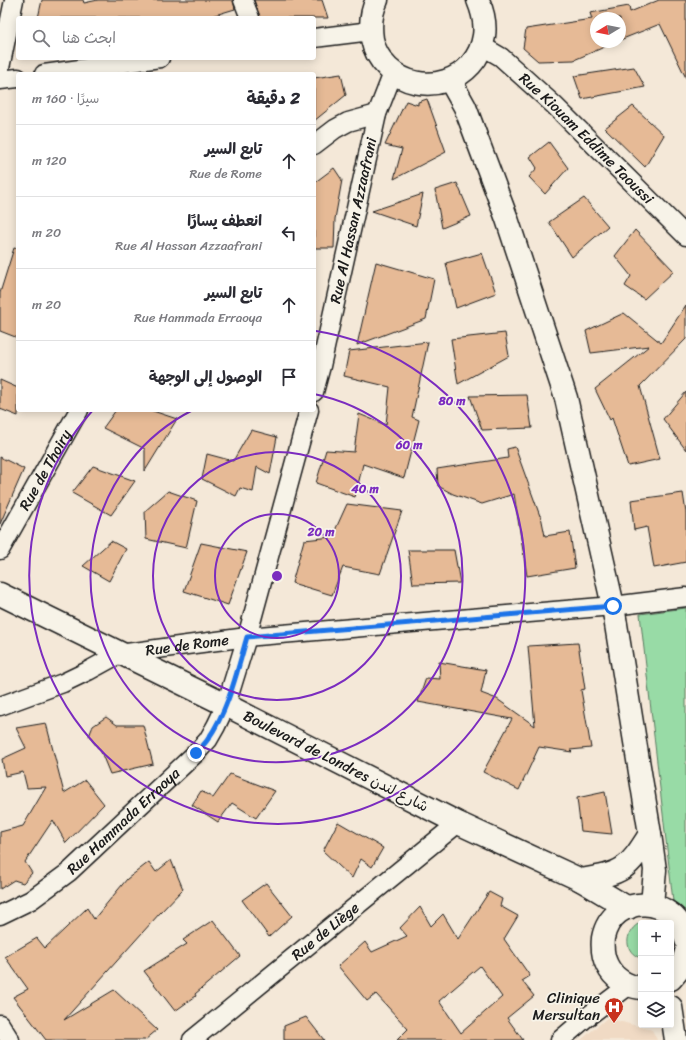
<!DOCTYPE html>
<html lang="ar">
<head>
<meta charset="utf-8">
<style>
	:root { --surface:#fff; --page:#f7f7f7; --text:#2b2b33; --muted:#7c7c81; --line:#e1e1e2 }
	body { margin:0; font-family:Sriracha,"Playpen Sans Arabic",sans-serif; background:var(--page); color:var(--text); direction:rtl }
	.controls { position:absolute; right:12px; bottom:12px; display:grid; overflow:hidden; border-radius:4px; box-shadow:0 2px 10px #0003 }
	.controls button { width:36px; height:36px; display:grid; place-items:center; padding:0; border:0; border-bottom:1px solid var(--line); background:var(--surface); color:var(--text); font:20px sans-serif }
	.compass { position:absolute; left:590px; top:12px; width:36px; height:36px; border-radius:50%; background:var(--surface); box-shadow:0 2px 10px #0003; rotate:260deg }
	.stop { position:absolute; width:12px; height:12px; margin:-9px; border:3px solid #1a73e8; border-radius:50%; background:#fff }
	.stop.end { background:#1a73e8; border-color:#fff; box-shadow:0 1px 4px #0008 }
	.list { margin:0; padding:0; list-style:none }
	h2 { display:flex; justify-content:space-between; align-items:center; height:52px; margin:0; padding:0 16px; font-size:17px }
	h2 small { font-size:13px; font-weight:400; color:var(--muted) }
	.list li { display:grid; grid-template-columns:26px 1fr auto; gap:12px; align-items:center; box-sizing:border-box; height:72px; padding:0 16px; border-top:1px solid var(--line) }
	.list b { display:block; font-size:15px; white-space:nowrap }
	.list p { margin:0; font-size:13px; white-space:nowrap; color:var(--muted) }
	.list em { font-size:13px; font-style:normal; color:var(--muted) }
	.icon { flex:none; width:22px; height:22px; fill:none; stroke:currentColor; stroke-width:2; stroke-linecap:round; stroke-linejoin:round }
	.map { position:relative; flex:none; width:686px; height:1040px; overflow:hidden; direction:ltr }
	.search { position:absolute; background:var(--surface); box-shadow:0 2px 10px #0003; left:16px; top:16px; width:300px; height:44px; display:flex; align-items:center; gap:10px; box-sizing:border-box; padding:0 14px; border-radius:4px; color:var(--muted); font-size:15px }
	.panel { position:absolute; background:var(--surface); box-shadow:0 2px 10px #0003; left:16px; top:72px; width:300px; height:340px; border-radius:4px; direction:rtl }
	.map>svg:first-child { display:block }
	.built { fill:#f0dac4 }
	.green { fill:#98dba6; stroke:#5a7c61 }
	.building { fill:#e6ba96; stroke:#1c1c1c; fill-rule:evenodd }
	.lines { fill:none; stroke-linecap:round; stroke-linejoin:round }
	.minor-casing { stroke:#1c1c1c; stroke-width:21 }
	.tertiary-casing { stroke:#1c1c1c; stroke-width:25 }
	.minor { stroke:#f7f3e8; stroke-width:18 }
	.tertiary { stroke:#f7f3e8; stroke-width:22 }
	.route { stroke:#1a73e8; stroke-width:5 }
	.ring { fill:none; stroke:#7b2cbf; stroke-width:2 }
	.labels { text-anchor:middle; stroke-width:3.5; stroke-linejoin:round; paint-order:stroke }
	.street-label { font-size:15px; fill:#1c1c1c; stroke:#f7f3e8 }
	.poi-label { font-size:15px; fill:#1c1c1c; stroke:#f7f3e8; text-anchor:end }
	.centre { fill:#7b2cbf; stroke:#f7f3e8; stroke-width:2 }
	.ring-label { font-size:12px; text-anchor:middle; font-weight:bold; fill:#7b2cbf; stroke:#f7f3e8; stroke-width:3.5; stroke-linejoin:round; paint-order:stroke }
</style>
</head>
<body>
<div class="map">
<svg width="686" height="1040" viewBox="0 0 686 1040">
	<rect width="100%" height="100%" fill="#f4e8d8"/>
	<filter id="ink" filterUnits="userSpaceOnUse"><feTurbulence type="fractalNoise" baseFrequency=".025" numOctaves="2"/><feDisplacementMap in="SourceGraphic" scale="8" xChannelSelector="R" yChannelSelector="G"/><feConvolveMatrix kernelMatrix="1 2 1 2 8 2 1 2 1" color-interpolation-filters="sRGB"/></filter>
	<g filter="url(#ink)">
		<path class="built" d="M 607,1018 L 652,1030 L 657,1040 L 581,1040 Z"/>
		<g class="green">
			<path d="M 686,608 L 686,911 L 673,901 L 640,614 Z"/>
			<path d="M 638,924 L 641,924 L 641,958 C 624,953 624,933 638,924 Z"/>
		</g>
		<g class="building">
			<path d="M 42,0 L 83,0 L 84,3 L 98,0 L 233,0 L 235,9 L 205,18 L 38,18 Z"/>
			<path d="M 254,0 L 322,0 L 328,18 L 260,18 Z"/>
			<path d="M 659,0 L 686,0 L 686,78 L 660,24 L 620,40 L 620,18 L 596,18 L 596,42 L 616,42 L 574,60 L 538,61 L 523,48 L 526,29 L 592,19 L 590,13 L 629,6 L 630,12 Z"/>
			<path d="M 634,67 L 645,87 L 582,99 L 574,76 Z"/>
			<path d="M 341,74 L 346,95 L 314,121 L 314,78 Z"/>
			<path d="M 427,99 L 446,152 L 394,179 L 402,149 L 385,145 L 406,101 L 418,105 L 418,102 Z"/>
			<path d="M 633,106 L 664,135 L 645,167 L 605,128 Z"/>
			<path d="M 549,142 L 568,168 L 545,194 L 529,177 L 537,168 L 530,157 Z"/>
			<path d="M 334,168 L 342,180 L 335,219 L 334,248 L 314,248 L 314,183 Z"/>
			<path d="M 457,183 L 471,216 L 442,228 L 435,190 Z"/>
			<path d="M 423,194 L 416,226 L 372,211 Z"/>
			<path d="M 584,198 L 608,226 L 572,257 L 549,222 Z"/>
			<path d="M 635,230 L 674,271 L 644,299 L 625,286 L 631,276 L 615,256 Z"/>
			<path d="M 14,248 L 18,249 L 18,338 L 0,331 L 0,293 Z"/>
			<path d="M 482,253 L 496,293 L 456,308 L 446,263 Z"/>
			<path d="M 376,262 L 434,279 L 426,319 L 357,345 Z"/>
			<path d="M 686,305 L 686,339 L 640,386 L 660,459 L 628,466 L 612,418 L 610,420 L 595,389 L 649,346 L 591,353 L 586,331 L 624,313 L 661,343 Z"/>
			<path d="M 505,333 L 509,356 L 458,384 L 451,339 Z"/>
			<path d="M 428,342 L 412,417 L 419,420 L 404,478 L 363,464 L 355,497 L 316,483 L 326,450 L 354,452 L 359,414 L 386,425 L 390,387 L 344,376 L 349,351 Z"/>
			<path d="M 0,380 L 18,388 L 18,416 L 0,409 Z"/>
			<path d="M 686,392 L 686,450 L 663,419 Z"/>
			<path d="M 527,395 L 532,428 L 482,430 L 470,396 Z"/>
			<path d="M 116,410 L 150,410 L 177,419 L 145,471 L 145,449 L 103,428 Z"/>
			<path d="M 251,430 L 277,437 L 270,474 L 257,467 L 253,492 L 240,488 L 236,496 L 202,479 L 207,454 L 233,461 Z"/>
			<path d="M 515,447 L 540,516 L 541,516 L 545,536 L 570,532 L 575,568 L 527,576 L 514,494 L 482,504 L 453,494 L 438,486 L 437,469 L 508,458 L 507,449 Z"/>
			<path d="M 0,457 L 24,469 L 0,524 Z"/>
			<path d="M 93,466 L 135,481 L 111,515 L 72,493 Z"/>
			<path d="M 168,491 L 197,501 L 186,548 L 146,539 L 145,511 Z"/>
			<path d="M 683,493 L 686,513 L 686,562 L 654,568 L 647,527 L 634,530 L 631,500 Z"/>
			<path d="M 347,504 L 402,511 L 380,574 L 343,567 L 332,595 L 292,583 L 304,540 L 332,537 Z"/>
			<path d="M 111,541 L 126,549 L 109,581 L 83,566 Z"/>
			<path d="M 201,543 L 247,552 L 228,605 L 184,591 Z"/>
			<path d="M 408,550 L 454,550 L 460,583 L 413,584 Z"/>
			<path d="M 578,643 L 585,689 L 581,690 L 591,748 L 570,750 L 572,752 L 539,747 L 519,790 L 483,772 L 512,719 L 418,702 L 426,678 L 440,679 L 439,662 L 486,670 L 481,693 L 497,699 L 535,726 L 528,646 Z"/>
			<path d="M 106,717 L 117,725 L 143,725 L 153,764 L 110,774 L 101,752 L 89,736 L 93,726 Z"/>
			<path d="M 46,723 L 64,793 L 85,780 L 104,804 L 66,843 L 53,820 L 25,862 L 32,873 L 23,883 L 14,880 L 0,889 L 0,832 L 23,826 L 46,787 L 27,788 L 23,772 L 5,776 L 2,759 L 26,748 L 16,728 Z"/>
			<path d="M 230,774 L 275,791 L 256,818 L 232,803 L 218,822 L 192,805 L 201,791 L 213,798 Z"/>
			<path d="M 605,792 L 612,834 L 581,831 L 577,798 Z"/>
			<path d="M 338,822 L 383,848 L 372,867 L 361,859 L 352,878 L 323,851 Z"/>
			<path d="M 171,860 L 183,889 L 160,913 L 64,1020 L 114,990 L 157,1030 L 145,1040 L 46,1040 L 13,997 L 28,989 L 5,957 L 37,938 L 45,948 L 87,908 L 94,919 L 127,879 L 149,862 L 156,872 Z"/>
			<path d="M 266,883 L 292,916 L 269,937 L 242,900 Z"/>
			<path d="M 489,892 L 502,899 L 500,906 L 518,916 L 504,939 L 530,976 L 522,981 L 534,996 L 507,1018 L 523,1040 L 397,1040 L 408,1029 L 376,994 L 367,1001 L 338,966 L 365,942 L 372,952 L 407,936 L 400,928 L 420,907 L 431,926 L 443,914 L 458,939 ZM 480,966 L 502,997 L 461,1033 L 439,1001 Z"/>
			<path d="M 213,920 L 240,956 L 195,994 L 196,996 L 175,1011 L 144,971 L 187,944 L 183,940 Z"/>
			<path d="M 306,1017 L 324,1040 L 284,1040 L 284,1026 Z"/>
		</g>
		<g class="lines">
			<defs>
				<g id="minor">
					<path d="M 243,0 L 250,18"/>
					<path d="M 314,38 L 371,31"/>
					<path id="s1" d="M 482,46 L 501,57 L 554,105 L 686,236"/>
					<path d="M 0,68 L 14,0"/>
					<path d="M 44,74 L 160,58"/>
					<path d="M 0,80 L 18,78"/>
					<path d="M 314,145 L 335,129 L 348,122 L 377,114"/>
					<path id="s2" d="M 314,392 L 321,366 L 377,114 L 393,73"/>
					<path id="s3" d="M 0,550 L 79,410"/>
					<path id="s4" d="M 0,706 L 63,683 L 88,671 L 119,654 L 247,637 L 613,606 L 686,597"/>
					<path id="s5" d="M 0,915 L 31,900 L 69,872 L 196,753 L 208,740 L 216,726 L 226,705 L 247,637 L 309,410"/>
					<path d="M 0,1024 L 10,1040"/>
					<path id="s6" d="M 192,1040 L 458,823"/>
					<path d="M 560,1040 L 587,1017 L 628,986"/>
				</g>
				<g id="tertiary">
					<path d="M 377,0 C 371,12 370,25 372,39 C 374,50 380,60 388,68 C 421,99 477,82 484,36 C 486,23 483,12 478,0"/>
					<path d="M 450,80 L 465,107 L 507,219 L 566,398 L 613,606 L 650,834 L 655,870 L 652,905"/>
					<path d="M 0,594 L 226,705 L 458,823 L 581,880 L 628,908"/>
					<path d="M 581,880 C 623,873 627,871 650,834"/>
					<path d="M 671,979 L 682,966 L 686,952"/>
					<path d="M 641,988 C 626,986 614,979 607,965 C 603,957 602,948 603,938 C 612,892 677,894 686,940"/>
					<path d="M 671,1007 L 676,1040"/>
				</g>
			</defs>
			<use href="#minor" class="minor-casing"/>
			<use href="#tertiary" class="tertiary-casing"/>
			<use href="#minor" class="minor"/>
			<use href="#tertiary" class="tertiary"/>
		</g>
	</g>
	<g class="lines" filter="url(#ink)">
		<path class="route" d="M 196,753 C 200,748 205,744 208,739 C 229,709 237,671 247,637 L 613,606"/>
	</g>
	<g class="ring">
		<circle cx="277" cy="576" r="62"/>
		<circle cx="277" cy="576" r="124"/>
		<path d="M314 394A186 186 0 1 1 193 410"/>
		<path d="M316 331A248 248 0 1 1 93 410"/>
	</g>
	<defs>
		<symbol id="hospital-pin" viewBox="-11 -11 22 30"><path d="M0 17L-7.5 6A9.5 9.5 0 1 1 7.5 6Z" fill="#c8321e" stroke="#f7f3e8"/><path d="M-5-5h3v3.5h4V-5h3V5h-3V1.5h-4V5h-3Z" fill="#fff"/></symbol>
	</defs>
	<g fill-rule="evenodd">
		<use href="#hospital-pin" x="603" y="996" width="22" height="30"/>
	</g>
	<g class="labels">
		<g class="street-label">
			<text dy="5" stroke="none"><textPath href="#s1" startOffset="140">Rue Kiouam Eddime Taoussi</textPath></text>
			<text dy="5" stroke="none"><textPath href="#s2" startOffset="176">Rue Al Hassan Azzaafrani</textPath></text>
			<text dy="5" stroke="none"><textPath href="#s3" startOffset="92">Rue de Thoiry</textPath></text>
			<text dy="5" stroke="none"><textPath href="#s4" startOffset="199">Rue de Rome</textPath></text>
			<text transform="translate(336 761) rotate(27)" y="5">Boulevard de Londres شارع لندن</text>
			<text dy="5" stroke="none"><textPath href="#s5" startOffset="156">Rue Hammada Erraoya</textPath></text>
			<text dy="5" stroke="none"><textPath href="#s6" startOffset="172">Rue de Liège</textPath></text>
		</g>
		<g class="poi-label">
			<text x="600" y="1003">Clinique<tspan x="600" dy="17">Mersultan</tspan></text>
		</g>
	</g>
	<circle cx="277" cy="576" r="6" class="centre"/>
	<g class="ring-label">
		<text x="452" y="405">80 m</text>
		<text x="409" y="449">60 m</text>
		<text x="365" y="493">40 m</text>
		<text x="321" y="536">20 m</text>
	</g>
</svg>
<div class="controls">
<button>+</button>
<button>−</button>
<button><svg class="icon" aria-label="layers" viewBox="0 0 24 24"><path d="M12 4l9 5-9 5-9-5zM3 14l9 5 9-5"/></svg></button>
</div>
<svg class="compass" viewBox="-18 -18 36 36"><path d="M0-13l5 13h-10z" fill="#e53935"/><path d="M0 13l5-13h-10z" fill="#7c7c81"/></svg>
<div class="stop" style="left:613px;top:606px"></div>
<div class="stop end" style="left:196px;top:753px"></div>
<div class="search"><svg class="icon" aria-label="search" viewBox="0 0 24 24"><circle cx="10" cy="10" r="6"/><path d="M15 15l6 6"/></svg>ابحث هنا</div>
<section class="panel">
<h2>2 دقيقة<small>سيرًا · 160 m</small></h2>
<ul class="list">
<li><svg class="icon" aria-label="ahead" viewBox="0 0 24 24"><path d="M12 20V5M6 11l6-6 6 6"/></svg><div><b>تابع السير</b><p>Rue de Rome</p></div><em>120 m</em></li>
<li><svg class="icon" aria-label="left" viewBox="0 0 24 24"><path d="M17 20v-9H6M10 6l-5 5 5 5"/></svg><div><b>انعطف يسارًا</b><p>Rue Al Hassan Azzaafrani</p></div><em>20 m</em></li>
<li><svg class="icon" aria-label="ahead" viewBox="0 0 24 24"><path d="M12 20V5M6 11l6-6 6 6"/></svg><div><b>تابع السير</b><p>Rue Hammada Erraoya</p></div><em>20 m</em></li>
<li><svg class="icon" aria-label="arrive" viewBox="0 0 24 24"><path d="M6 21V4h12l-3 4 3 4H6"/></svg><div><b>الوصول إلى الوجهة</b></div></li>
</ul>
</section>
</div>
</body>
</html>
